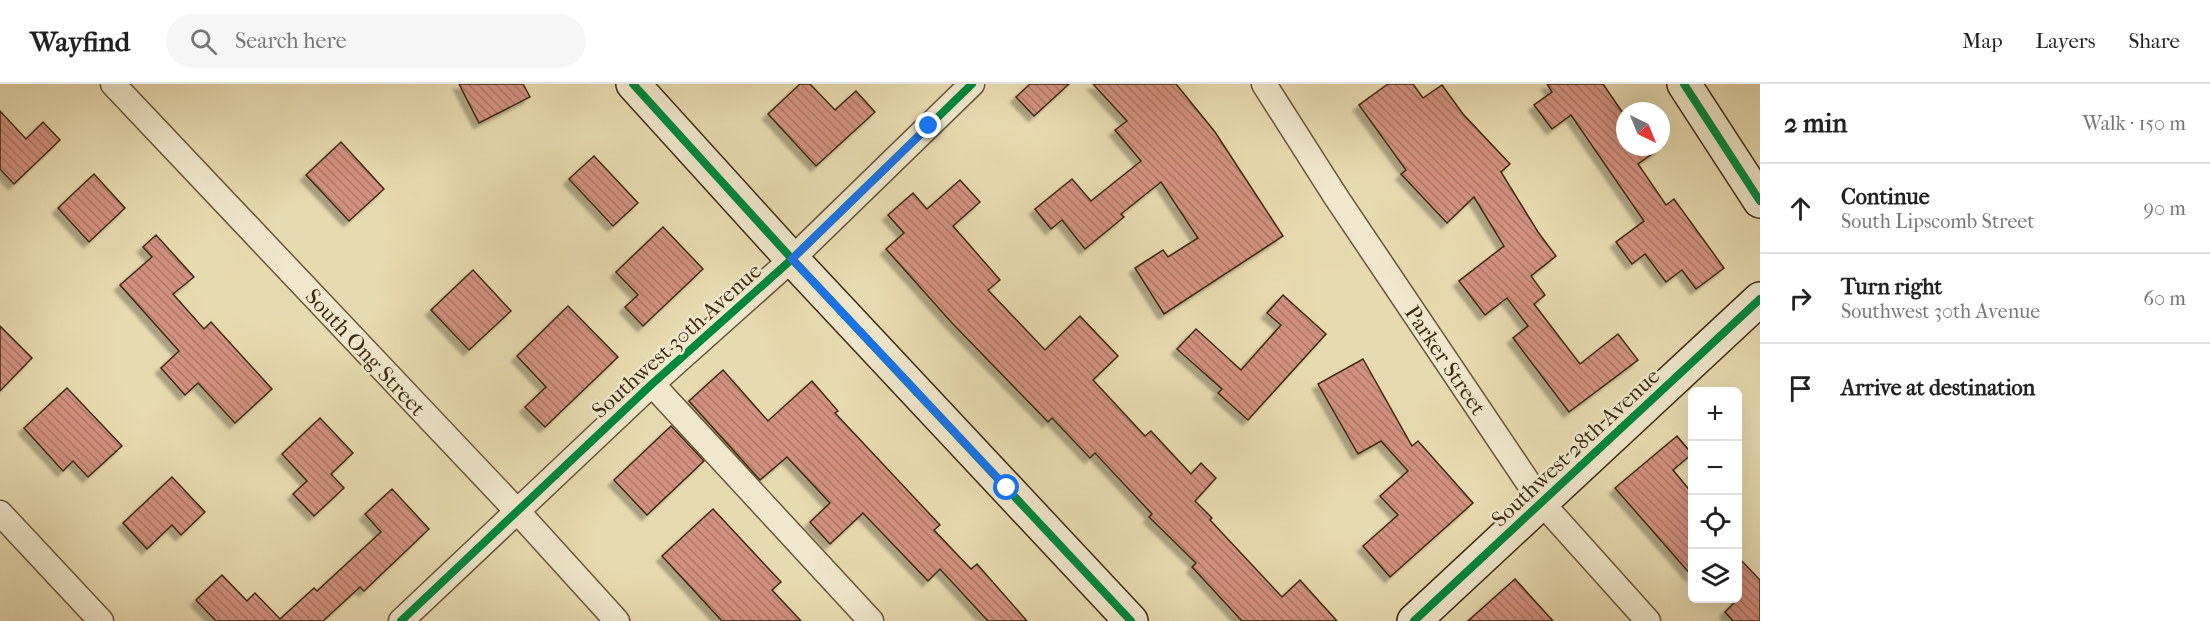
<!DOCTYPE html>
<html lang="en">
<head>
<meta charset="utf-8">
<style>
	:root { --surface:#fff; --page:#f6f6f6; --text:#222; --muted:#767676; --line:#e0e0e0 }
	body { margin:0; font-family:"IM FELL French Canon",serif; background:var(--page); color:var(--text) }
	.controls { position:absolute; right:18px; bottom:18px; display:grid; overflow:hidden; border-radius:9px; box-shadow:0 6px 24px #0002 }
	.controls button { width:54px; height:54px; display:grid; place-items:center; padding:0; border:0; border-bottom:2px solid var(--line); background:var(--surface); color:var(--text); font:30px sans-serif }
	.compass { position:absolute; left:1616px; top:18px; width:54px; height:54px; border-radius:50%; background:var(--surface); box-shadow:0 6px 24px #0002; rotate:137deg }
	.stop { position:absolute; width:18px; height:18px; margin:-14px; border:4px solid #1a73e8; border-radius:50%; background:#fff }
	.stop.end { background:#1a73e8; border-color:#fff; box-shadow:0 2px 6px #0008 }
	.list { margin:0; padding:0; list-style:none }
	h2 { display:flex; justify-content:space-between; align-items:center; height:78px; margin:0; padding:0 24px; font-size:26px }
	h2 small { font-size:20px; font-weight:400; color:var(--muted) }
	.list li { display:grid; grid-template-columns:39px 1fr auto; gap:18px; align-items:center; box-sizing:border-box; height:90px; padding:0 24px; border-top:2px solid var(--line) }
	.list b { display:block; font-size:22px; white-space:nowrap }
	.list p { margin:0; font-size:20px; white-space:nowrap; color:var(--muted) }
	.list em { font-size:20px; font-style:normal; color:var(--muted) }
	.icon { flex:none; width:33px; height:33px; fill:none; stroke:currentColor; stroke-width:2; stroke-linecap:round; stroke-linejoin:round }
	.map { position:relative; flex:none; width:1760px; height:537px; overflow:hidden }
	header { display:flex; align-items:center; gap:36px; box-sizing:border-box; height:84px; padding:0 30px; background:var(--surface); border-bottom:2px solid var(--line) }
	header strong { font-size:28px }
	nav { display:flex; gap:33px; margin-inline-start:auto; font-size:21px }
	.search { width:420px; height:54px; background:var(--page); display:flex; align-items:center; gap:15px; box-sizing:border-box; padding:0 21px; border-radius:33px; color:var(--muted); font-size:22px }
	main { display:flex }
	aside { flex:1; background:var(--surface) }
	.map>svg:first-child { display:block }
	.building { fill:url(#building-back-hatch); stroke:#3d2a10; stroke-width:1.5; filter:url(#shadow) }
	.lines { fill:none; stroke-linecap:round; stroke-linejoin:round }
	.street-casing { stroke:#685638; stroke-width:27 }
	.secondary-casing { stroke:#3d2a10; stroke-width:36 }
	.street { stroke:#f0e7cc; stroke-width:24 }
	.secondary { stroke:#f0e7cc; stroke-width:33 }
	.cycleway-casing { stroke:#f0e7cc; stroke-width:11 }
	.cycleway { stroke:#00873e; stroke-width:8 }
	.route { stroke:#1a73e8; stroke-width:8 }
	.labels { text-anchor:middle; stroke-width:5; stroke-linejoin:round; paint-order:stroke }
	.street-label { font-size:22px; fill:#3d2a10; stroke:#f0e7cc }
</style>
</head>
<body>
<header>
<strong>Wayfind</strong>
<div class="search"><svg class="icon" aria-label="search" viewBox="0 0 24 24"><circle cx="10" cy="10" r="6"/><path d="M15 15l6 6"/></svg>Search here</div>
<nav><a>Map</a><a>Layers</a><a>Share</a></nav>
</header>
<main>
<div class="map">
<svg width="1760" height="537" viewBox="0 0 1760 537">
	<defs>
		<pattern id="building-back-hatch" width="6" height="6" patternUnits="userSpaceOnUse" patternTransform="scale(1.5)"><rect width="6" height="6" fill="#d2917f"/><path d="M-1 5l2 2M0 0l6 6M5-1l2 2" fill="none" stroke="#ac7767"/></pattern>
		<filter id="shadow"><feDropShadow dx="-5.5" dy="5.5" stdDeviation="1.5" flood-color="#0004"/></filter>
	</defs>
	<rect width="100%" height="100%" fill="#e8dab0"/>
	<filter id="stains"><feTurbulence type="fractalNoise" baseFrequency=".00333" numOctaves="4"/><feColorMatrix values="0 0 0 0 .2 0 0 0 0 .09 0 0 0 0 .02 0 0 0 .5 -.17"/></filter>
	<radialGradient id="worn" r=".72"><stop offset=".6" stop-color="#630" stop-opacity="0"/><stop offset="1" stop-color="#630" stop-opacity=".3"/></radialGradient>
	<g class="building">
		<path d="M 459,0 L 523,0 L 530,13 L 479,39 Z"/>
		<path d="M 800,0 L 810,0 L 835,26 L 856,7 L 875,28 L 816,82 L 768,30 Z"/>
		<path d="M 1030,0 L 1069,0 L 1034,32 L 1016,13 Z"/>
		<path d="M 1093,0 L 1176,0 L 1215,48 L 1283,152 L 1164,230 L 1135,184 L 1163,166 L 1168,173 L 1198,154 L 1161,98 L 1121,130 L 1124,133 L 1085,165 L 1062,136 L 1051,145 L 1035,125 L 1072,95 L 1091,117 L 1141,77 L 1115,46 L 1127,37 Z"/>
		<path d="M 1388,0 L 1413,0 L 1423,14 L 1442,1 L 1463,30 L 1510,80 L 1501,88 L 1538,148 L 1556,172 L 1531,192 L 1545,211 L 1534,220 L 1580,280 L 1618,250 L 1638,276 L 1569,328 L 1513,254 L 1528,242 L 1507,214 L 1485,231 L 1459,197 L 1504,162 L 1474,113 L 1447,139 L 1401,90 L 1406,86 L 1359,21 Z"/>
		<path d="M 1547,0 L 1603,0 L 1625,32 L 1625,63 L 1662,63 L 1638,80 L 1666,121 L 1674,115 L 1724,184 L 1696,205 L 1682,186 L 1666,198 L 1645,170 L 1632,180 L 1616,158 L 1644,137 L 1571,31 L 1552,45 L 1534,21 L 1552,8 Z"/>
		<path d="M 0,27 L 26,55 L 43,38 L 60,56 L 14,100 L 0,85 Z"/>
		<path d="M 341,58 L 384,105 L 349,137 L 306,91 Z"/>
		<path d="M 594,72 L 638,119 L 613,142 L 569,95 Z"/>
		<path d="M 94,90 L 125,124 L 89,158 L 58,124 Z"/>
		<path d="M 960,96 L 980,118 L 953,142 L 1000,196 L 988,206 L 1045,266 L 1080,232 L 1118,272 L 1093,296 L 1145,352 L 1151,347 L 1191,390 L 1201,379 L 1216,394 L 1195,417 L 1212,434 L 1210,436 L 1282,513 L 1300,496 L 1337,537 L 1242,537 L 1192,483 L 1196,479 L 1149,433 L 1152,430 L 1095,369 L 1090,374 L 1052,334 L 1048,338 L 952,239 L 886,165 L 904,149 L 888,131 L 913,109 L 927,125 Z"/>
		<path d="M 663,143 L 703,185 L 643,242 L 625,223 L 638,211 L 616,188 Z"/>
		<path d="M 156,151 L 194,193 L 173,210 L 204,245 L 211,238 L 272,305 L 235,339 L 198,299 L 185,311 L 161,284 L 179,267 L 120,201 L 152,173 L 143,163 Z"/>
		<path d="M 473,186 L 511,227 L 469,266 L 431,226 Z"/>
		<path d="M 1283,211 L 1326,250 L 1248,336 L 1218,309 L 1222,305 L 1177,265 L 1196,245 L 1241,286 L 1281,241 L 1267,229 Z"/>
		<path d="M 568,222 L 618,273 L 545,343 L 525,323 L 546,303 L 517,272 Z"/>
		<path d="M 0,242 L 32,274 L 0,307 Z"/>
		<path d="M 1363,275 L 1412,362 L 1418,357 L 1473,419 L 1390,493 L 1363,462 L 1398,431 L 1380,412 L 1408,387 L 1381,357 L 1358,370 L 1318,300 Z"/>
		<path d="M 723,286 L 768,337 L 812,297 L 838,327 L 835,329 L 940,441 L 934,446 L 971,485 L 977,480 L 1027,537 L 988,537 L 940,485 L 928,497 L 863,429 L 830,460 L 810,438 L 830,419 L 787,373 L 760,396 L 689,317 Z"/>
		<path d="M 67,304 L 122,362 L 88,393 L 73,377 L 63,387 L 24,344 Z"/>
		<path d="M 320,334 L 353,369 L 331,390 L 344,404 L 314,432 L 293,410 L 307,397 L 282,370 Z"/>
		<path d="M 671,342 L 704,377 L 647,431 L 614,396 Z"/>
		<path d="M 1677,352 L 1692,370 L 1673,386 L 1692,409 L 1692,492 L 1615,404 Z"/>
		<path d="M 172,393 L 205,428 L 181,451 L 172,441 L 147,465 L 123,439 Z"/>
		<path d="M 392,405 L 429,445 L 364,507 L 360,503 L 323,537 L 216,537 L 196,516 L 222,491 L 247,517 L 255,509 L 280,535 L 314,504 L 317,507 L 381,448 L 365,430 Z"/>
		<path d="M 713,425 L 781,498 L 772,506 L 801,537 L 722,537 L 662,472 Z"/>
		<path d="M 1737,472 L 1760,496 L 1760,537 L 1733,537 L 1725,528 L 1737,516 Z"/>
		<path d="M 1515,495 L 1553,537 L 1468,537 Z"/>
	</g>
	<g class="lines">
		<defs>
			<g id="street">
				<path d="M 113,0 L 518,428 L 617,537"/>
				<path d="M 1264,0 L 1336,113 L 1542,419 L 1648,537"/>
				<path d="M 652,300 L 871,537"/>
				<path d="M 0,429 L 101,537"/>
				<path d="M 401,537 L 652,300 L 792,175 L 972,0"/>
			</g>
			<g id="secondary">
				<path d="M 633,0 L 792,175 L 1131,537"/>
				<path d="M 1684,0 L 1760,117"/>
				<path d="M 1414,537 L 1760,215"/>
			</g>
		</defs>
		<use href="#street" class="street-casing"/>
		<use href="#secondary" class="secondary-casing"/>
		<use href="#street" class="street"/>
		<use href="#secondary" class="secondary"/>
		<defs>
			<g id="cycleway">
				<path d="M 633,0 L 792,175 L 1131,537"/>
				<path d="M 1684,0 L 1760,117"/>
				<path d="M 401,537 L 652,300 L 792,175 L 972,0"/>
				<path d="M 1414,537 L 1760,215"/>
			</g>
		</defs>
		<use href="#cycleway" class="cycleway-casing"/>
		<use href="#cycleway" class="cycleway"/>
	</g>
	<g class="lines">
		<path class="route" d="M 929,42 L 792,175 L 1007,404"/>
	</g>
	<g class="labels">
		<g class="street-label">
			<text transform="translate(676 256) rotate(-42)" y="8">Southwest 30th Avenue</text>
			<text transform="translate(366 268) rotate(47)" y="8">South Ong Street</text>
			<text transform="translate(1446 276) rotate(56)" y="8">Parker Street</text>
			<text transform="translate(1575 363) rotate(-43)" y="8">Southwest 28th Avenue</text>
		</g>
	</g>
	<rect width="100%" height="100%" filter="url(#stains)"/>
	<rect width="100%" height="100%" fill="url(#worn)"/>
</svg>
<div class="controls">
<button>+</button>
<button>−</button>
<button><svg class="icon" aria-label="locate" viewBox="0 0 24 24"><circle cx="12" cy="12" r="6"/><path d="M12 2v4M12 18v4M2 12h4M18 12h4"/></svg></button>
<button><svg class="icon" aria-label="layers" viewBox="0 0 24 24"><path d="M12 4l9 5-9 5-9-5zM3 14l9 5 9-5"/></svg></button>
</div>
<svg class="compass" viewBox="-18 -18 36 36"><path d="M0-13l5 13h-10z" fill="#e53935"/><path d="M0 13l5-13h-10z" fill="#767676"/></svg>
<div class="stop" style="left:1007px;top:404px"></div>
<div class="stop end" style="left:929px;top:42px"></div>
</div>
<aside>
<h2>2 min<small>Walk · 150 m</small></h2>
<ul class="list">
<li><svg class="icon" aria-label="ahead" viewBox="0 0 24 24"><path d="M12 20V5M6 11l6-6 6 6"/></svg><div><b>Continue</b><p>South Lipscomb Street</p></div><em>90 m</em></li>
<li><svg class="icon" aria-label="right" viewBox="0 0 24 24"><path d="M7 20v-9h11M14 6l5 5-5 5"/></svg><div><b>Turn right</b><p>Southwest 30th Avenue</p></div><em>60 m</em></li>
<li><svg class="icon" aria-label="arrive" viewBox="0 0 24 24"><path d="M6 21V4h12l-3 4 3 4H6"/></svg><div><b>Arrive at destination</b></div></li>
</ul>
</aside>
</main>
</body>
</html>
